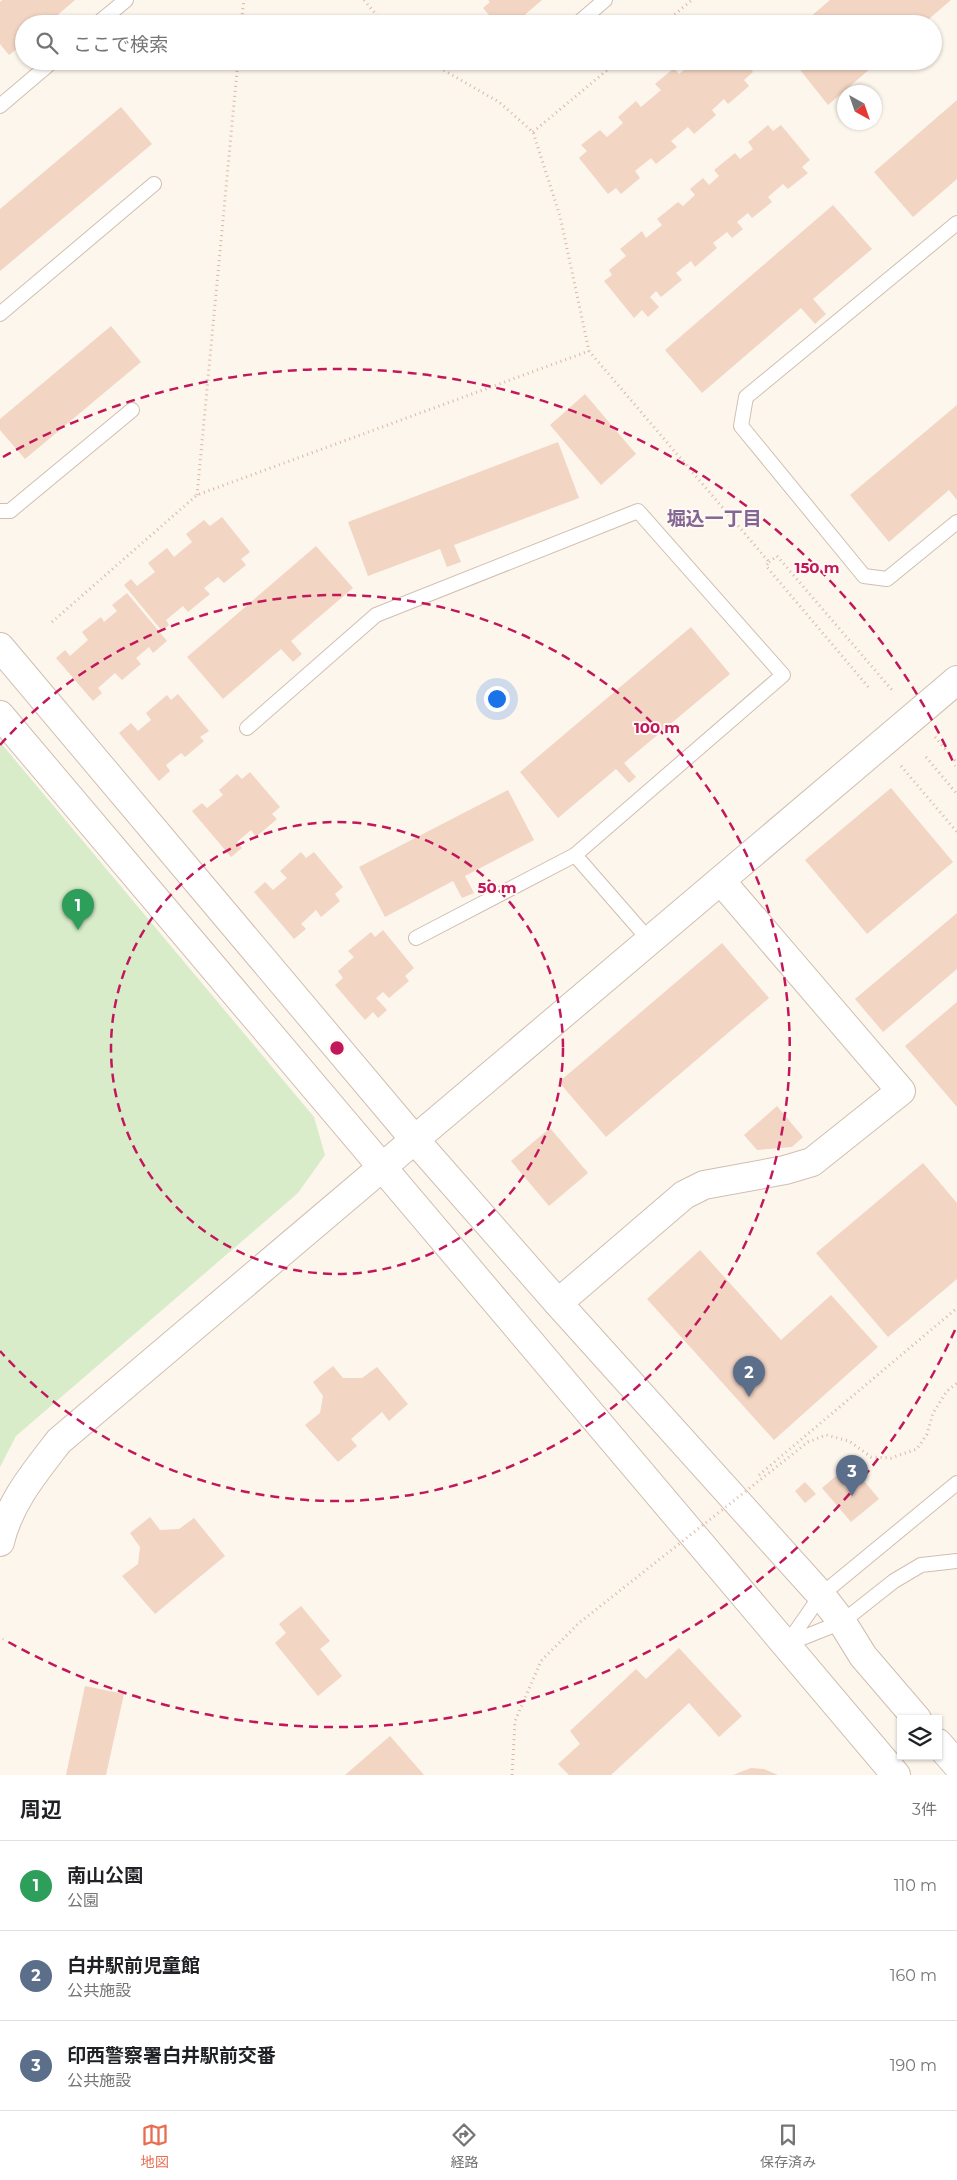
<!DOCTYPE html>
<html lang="ja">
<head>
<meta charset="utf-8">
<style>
	:root { --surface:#fff; --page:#f2f2f2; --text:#202124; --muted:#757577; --line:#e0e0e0; --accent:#e76f51 }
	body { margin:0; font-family:Montserrat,"Noto Sans JP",sans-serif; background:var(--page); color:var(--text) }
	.controls { position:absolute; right:15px; bottom:15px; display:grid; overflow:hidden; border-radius:0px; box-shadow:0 1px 4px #0004 }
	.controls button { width:45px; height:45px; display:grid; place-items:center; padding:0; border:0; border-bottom:1px solid var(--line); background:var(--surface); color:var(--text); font:25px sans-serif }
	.compass { position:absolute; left:837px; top:85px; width:45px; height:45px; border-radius:50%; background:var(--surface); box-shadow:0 1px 4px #0004; rotate:140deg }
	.you { position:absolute; left:496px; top:698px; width:18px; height:18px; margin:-12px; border:4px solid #fff; border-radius:50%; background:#1a73e8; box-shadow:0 0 0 8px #1a73e833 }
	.badge { display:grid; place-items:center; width:32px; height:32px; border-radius:50%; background:var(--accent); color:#fff; font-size:16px; font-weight:700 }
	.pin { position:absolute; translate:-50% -41px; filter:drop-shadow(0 1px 2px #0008) }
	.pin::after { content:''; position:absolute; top:26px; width:18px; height:15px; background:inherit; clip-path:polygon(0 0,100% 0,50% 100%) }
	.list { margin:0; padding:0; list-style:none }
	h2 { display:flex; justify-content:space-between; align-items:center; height:65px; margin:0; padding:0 20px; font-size:21px }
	h2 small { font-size:16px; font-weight:400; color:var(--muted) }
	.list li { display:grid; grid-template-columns:32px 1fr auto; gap:15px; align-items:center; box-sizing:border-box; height:90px; padding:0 20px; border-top:1px solid var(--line) }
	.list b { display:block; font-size:19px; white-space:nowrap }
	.list p { margin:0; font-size:16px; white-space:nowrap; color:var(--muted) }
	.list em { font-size:16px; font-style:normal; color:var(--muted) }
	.icon { flex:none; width:28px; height:28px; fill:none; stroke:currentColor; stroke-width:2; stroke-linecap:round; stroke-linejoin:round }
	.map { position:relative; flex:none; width:957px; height:1775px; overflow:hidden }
	.search { position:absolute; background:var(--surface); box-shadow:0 1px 4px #0004; left:15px; right:15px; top:15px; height:55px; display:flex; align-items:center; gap:12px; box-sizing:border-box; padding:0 18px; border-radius:28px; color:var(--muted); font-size:19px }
	.sheet { height:335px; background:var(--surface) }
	nav { display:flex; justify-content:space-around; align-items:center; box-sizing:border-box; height:70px; border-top:1px solid var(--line); background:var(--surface); font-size:14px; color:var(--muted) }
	nav a { display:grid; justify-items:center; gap:2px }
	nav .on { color:var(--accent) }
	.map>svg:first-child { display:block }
	.green { fill:#d8ecc9 }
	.building { fill:#f3d5c3 }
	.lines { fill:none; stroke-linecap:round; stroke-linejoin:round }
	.service-casing { stroke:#d1beb0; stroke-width:16 }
	.minor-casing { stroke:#d1beb0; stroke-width:30 }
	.tertiary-casing { stroke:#d1beb0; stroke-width:30 }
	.path { stroke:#d9b8a5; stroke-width:3; stroke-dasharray:1 4; stroke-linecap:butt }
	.service { stroke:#fff; stroke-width:14 }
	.minor { stroke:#fff; stroke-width:28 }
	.tertiary { stroke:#fff; stroke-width:28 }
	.path-bridge { stroke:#d9b8a5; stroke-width:3; stroke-dasharray:1 4; stroke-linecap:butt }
	.ring { fill:none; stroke:#c2185b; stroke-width:2.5; stroke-dasharray:9 6 }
	.labels { text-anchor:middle; stroke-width:4; stroke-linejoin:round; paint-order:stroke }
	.neighbourhood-label { font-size:19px; font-weight:bold; fill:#846695; stroke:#fffaf3 }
	.centre { fill:#c2185b; stroke:#fffaf3; stroke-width:2.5 }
	.ring-label { font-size:15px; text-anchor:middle; font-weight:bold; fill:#c2185b; stroke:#fffaf3; stroke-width:4; stroke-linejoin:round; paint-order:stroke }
</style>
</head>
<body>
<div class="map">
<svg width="957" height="1775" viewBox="0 0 957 1775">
	<rect width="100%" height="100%" fill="#fdf6ec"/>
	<path class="green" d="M 0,742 L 314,1117 L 325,1155 L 298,1193 L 16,1436 L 0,1467 Z"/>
	<g class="building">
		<path d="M 2,0 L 75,0 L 47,24 L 24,24 L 24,43 L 9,55 L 0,44 L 0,2 Z"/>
		<path d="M 488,0 L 542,0 L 514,24 L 510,24 L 507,21 L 504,24 L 497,24 L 483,8 L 490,2 Z"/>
		<path d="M 830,0 L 951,0 L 923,24 L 802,24 Z"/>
		<path d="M 695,61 L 744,61 L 753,72 L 744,80 L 749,86 L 728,104 L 724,99 L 712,110 L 716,115 L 694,134 L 688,127 L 671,141 L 677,147 L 656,164 L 651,158 L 635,171 L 640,178 L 621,194 L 616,188 L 608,194 L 579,158 L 587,151 L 581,145 L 600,130 L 607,137 L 623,123 L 618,117 L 636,101 L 641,107 L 661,90 L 655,84 L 674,68 L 679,74 Z"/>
		<path d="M 793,61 L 879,61 L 828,105 Z"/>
		<path d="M 957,100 L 957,179 L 913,217 L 874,172 Z"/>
		<path d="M 121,107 L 152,144 L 0,271 L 0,209 Z"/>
		<path d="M 768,125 L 773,131 L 781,125 L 810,160 L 802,167 L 808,173 L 788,189 L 783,184 L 768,197 L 772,202 L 752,218 L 748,213 L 737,222 L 743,229 L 732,238 L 727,232 L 713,243 L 717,248 L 695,267 L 691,261 L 676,273 L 682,280 L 661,297 L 656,291 L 650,297 L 659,307 L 648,317 L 642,310 L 634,318 L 604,281 L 612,275 L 609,270 L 626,256 L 620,249 L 642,231 L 646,238 L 662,225 L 657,219 L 678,202 L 683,206 L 695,195 L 690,189 L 703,178 L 709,185 L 719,176 L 714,170 L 735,153 L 740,159 L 753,149 L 748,142 Z"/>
		<path d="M 833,205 L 872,249 L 813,299 L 826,314 L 815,324 L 801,308 L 702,393 L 665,350 Z"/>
		<path d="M 111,326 L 141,362 L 25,459 L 0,430 L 0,419 Z"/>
		<path d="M 585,394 L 636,454 L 601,485 L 550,425 Z"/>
		<path d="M 957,405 L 957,500 L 949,490 L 889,542 L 850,495 Z"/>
		<path d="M 558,442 L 579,498 L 454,545 L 461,562 L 447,567 L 440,549 L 368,576 L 348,522 Z"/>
		<path d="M 222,517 L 250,552 L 241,559 L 246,565 L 224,583 L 218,577 L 204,588 L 210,594 L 188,612 L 183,606 L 166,620 L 169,625 L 162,631 L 124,585 L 131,579 L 137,586 L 155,572 L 148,563 L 167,548 L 174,557 L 192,542 L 186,534 L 204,520 L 210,526 Z"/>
		<path d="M 316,546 L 353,588 L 291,641 L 302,654 L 293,662 L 281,649 L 223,699 L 187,657 Z"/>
		<path d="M 127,593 L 167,641 L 153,653 L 149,647 L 136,658 L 141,664 L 122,680 L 115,673 L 98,688 L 102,693 L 93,701 L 56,658 L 65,650 L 70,656 L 88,640 L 82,632 L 101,617 L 104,622 L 117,611 L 112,605 Z"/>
		<path d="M 691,627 L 730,674 L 624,763 L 636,777 L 629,783 L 616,769 L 558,818 L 520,772 Z"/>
		<path d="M 178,694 L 209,731 L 200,737 L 204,741 L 185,757 L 181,753 L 166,765 L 170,771 L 159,781 L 119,733 L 131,723 L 138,731 L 151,720 L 146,713 L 167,695 L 171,700 Z"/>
		<path d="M 250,772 L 280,807 L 272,814 L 277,819 L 256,837 L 251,830 L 237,842 L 242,848 L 231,857 L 192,811 L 202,803 L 207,808 L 223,795 L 219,790 L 237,774 L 242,779 Z"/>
		<path d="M 891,788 L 953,862 L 867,934 L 805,860 Z"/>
		<path d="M 508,790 L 534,840 L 465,876 L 474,893 L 462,898 L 453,881 L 385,917 L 359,867 Z"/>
		<path d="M 301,852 L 306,858 L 314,852 L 343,887 L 335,894 L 340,901 L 321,917 L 316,910 L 301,924 L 306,929 L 294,939 L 254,892 L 265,882 L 273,890 L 287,878 L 280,871 Z"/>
		<path d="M 957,913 L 957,969 L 883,1032 L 855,999 Z"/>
		<path d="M 383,930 L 414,968 L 405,976 L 409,981 L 389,998 L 383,992 L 376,998 L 387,1010 L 378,1018 L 373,1012 L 365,1020 L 335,985 L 343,978 L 338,971 L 354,957 L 348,951 L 371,932 L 375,937 Z"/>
		<path d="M 722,943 L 769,998 L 606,1137 L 559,1082 Z"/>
		<path d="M 957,1002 L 957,1107 L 905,1046 Z"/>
		<path d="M 777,1106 L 803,1137 L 792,1147 L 757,1150 L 744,1135 Z"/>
		<path d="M 550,1128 L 588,1173 L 549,1206 L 511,1161 Z"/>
		<path d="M 923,1163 L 957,1203 L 957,1279 L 888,1337 L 816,1253 Z"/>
		<path d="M 700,1250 L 781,1340 L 831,1295 L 878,1347 L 774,1440 L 647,1299 Z"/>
		<path d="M 333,1366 L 343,1378 L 362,1378 L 377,1367 L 408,1404 L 389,1421 L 382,1412 L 351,1439 L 357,1446 L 338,1462 L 305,1425 L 320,1413 L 323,1396 L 313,1382 Z"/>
		<path d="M 850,1464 L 879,1499 L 851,1522 L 822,1488 Z"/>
		<path d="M 805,1482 L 816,1494 L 805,1503 L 795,1491 Z"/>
		<path d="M 150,1517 L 160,1530 L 179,1529 L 194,1518 L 225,1556 L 155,1614 L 122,1576 L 138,1564 L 140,1547 L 130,1533 Z"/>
		<path d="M 301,1606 L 330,1641 L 320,1649 L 342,1676 L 318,1696 L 275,1643 L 286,1633 L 279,1624 Z"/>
		<path d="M 679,1648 L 742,1716 L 719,1737 L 689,1703 L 611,1775 L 569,1775 L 558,1764 L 580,1744 L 570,1731 L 636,1669 L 646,1679 Z"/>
		<path d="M 85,1686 L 124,1694 L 106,1775 L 66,1775 Z"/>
		<path d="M 390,1736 L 424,1775 L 345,1775 Z"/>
		<path d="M 751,1768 L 764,1769 L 778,1775 L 733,1775 Z"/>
	</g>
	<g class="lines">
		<defs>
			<g id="service">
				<path d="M 97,24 L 126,0"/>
				<path d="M 577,24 L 605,0"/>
				<path d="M 0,106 L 53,61"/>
				<path d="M 957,223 L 746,397 L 741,426 L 864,576 L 887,579 L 957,522"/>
				<path d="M 0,314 L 154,184"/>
				<path d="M 0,511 L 10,511 L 132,410"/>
				<path d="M 247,728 L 376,615 L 638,511 L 783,675 L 575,855"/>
				<path d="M 416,938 L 575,855 L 650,941"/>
				<path d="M 957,1483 L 821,1595 L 787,1644 L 842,1622 L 894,1581 L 921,1565 L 957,1561"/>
			</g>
			<path id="minor" d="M 558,1303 L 684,1195 L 704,1185 L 785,1170 L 812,1162 L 901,1091 L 721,881"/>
			<g id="tertiary">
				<path d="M 0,647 L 415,1140 L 558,1303 L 821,1595 L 842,1622 L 863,1656 L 917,1719"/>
				<path d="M 0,715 L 896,1775"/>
				<path d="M 0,1542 C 9,1503 35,1472 59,1441 L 957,680"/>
				<path d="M 938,1743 L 957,1765"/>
			</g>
		</defs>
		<use href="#service" class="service-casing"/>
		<use href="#minor" class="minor-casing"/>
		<use href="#tertiary" class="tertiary-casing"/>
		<g class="path">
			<path d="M 364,0 L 384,24"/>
			<path d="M 241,24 L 244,0"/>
			<path d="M 663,24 L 692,0"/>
			<path d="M 432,61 L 445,71 L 499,102 L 533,132 L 560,216 L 589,351 L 769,562 L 766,566 L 870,689"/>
			<path d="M 533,132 L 618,61"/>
			<path d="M 197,495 L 238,61"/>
			<path d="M 769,562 L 777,556 L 892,690"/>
			<path d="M 52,622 L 197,495 L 589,351"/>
			<path d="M 935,737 L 957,763"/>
			<path d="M 926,757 L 957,794"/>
			<path d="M 901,766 L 957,832"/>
			<path d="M 759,1475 L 957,1308"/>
		</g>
		<use href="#service" class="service"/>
		<use href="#minor" class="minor"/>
		<use href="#tertiary" class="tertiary"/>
		<path class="path-bridge" d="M 512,1775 L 515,1721 L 541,1661 L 579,1623 L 808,1442 L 826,1435 L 849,1441 L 871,1457 L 891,1458 L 917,1449 L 927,1434 L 933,1413 L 947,1391 L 957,1383"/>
	</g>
	<g class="ring">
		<circle cx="337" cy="1048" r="226"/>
		<path d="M0 745A453 453 0 1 1 0 1351"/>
		<path d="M955 1330A679 679 0 0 1 3 1639M3 457A679 679 0 0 1 955 766"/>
	</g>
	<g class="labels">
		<g class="neighbourhood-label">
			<text x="714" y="525">堀込一丁目</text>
		</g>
	</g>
	<circle cx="337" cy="1048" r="8" class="centre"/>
	<g class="ring-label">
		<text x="817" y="573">150 m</text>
		<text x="657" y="733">100 m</text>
		<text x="497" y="893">50 m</text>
	</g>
</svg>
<div class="controls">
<button><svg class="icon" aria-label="layers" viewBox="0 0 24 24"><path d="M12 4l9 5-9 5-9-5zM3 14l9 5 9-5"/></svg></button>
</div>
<svg class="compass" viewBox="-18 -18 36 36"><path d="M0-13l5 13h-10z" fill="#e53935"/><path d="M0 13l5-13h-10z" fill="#757577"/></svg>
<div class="you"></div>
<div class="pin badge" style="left:78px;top:930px;background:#2e9e5b">1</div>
<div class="pin badge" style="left:749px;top:1397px;background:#5c6f8a">2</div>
<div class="pin badge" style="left:852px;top:1496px;background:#5c6f8a">3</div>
<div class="search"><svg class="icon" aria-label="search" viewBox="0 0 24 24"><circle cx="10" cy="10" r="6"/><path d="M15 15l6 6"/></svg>ここで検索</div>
</div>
<section class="sheet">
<h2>周辺<small>3件</small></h2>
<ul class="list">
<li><span class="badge" style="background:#2e9e5b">1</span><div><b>南山公園</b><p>公園</p></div><em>110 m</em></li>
<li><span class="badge" style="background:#5c6f8a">2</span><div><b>白井駅前児童館</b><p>公共施設</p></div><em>160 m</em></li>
<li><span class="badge" style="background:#5c6f8a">3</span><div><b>印西警察署白井駅前交番</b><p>公共施設</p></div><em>190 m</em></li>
</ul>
</section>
<nav>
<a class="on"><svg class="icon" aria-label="map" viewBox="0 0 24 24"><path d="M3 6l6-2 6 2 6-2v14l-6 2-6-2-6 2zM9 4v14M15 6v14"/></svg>地図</a>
<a><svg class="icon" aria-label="directions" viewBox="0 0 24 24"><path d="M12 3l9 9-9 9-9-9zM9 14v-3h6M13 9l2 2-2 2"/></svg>経路</a>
<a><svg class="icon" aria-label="saved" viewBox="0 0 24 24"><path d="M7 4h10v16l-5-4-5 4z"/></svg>保存済み</a>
</nav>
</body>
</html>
